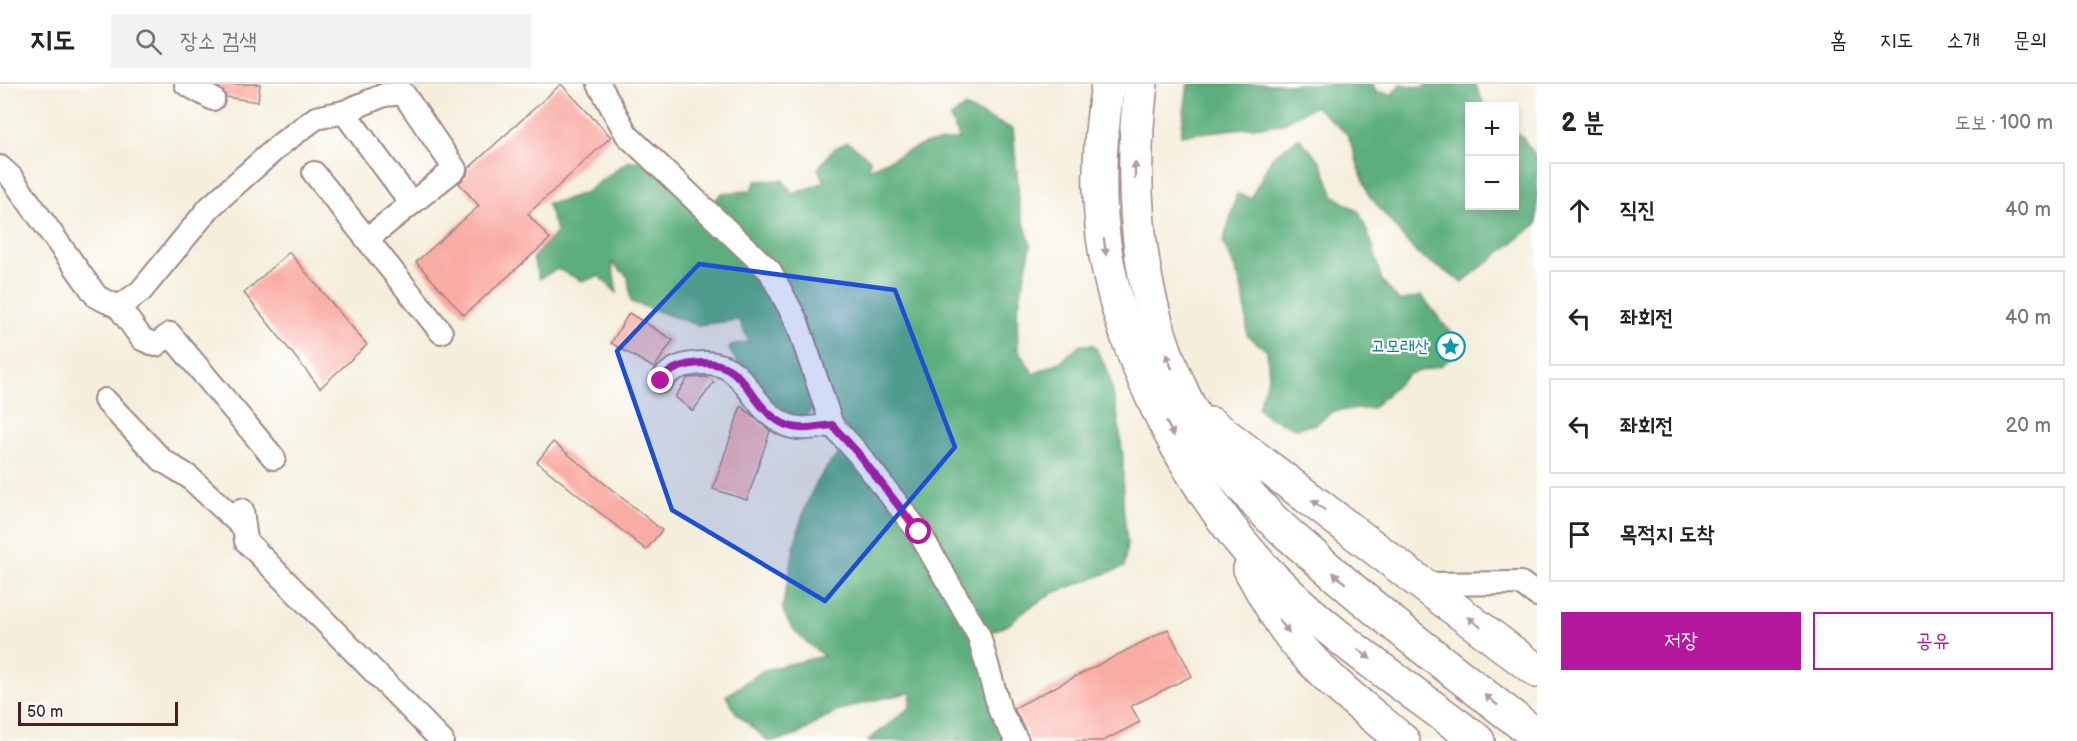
<!DOCTYPE html>
<html lang="ko">
<head>
<meta charset="utf-8">
<style>
	:root { --surface:#fff; --page:#f2f2f2; --text:#222; --muted:#767676; --line:#e0e0e0; --accent:#b5179e }
	body { margin:0; font-family:"Balsamiq Sans","Poor Story",sans-serif; background:var(--page); color:var(--text) }
	.controls { position:absolute; right:18px; top:18px; display:grid; overflow:hidden; border-radius:0px; box-shadow:0 3px 9px #0003 }
	.controls button { width:54px; height:54px; display:grid; place-items:center; padding:0; border:0; border-bottom:2px solid var(--line); background:var(--surface); color:var(--text); font:30px sans-serif }
	.scale { position:absolute; left:18px; bottom:15px; width:160px; box-sizing:border-box; padding-left:6px; border:3px solid #4a1f2b; border-top:0; font-size:16px; line-height:21px; white-space:nowrap; color:#4a1f2b; -webkit-text-stroke:4px #fff; paint-order:stroke }
	.stop { position:absolute; width:18px; height:18px; margin:-14px; border:4px solid #b5179e; border-radius:50%; background:#fff }
	.stop.end { background:#b5179e; border-color:#fff; box-shadow:0 2px 6px #0008 }
	.list { margin:0; padding:0; list-style:none }
	h2 { display:flex; justify-content:space-between; align-items:center; height:78px; margin:0; padding:0 24px; font-size:26px }
	h2 small { font-size:20px; font-weight:400; color:var(--muted) }
	.list li { display:grid; grid-template-columns:39px 1fr auto; gap:18px; align-items:center; box-sizing:border-box; height:96px; margin:0 12px 12px; padding:0 12px; border:2px solid var(--line); border-radius:0px }
	.list b { display:block; font-size:22px; white-space:nowrap }
	.list em { font-size:20px; font-style:normal; color:var(--muted) }
	.actions { display:flex; gap:12px; padding:18px 24px }
	.actions a { flex:1; padding:14px 0; border:2px solid var(--accent); border-radius:0px; text-align:center; font-size:21px; color:var(--accent) }
	.actions .main { background:var(--accent); color:#fff }
	.icon { flex:none; width:33px; height:33px; fill:none; stroke:currentColor; stroke-width:2; stroke-linecap:round; stroke-linejoin:round }
	.map { position:relative; flex:none; width:1537px; height:657px; overflow:hidden }
	header { display:flex; align-items:center; gap:36px; box-sizing:border-box; height:84px; padding:0 30px; background:var(--surface); border-bottom:2px solid var(--line) }
	header strong { font-size:28px }
	nav { display:flex; gap:33px; margin-inline-start:auto; font-size:21px }
	.search { width:420px; height:54px; background:var(--page); display:flex; align-items:center; gap:15px; box-sizing:border-box; padding:0 21px; border-radius:0px; color:var(--muted); font-size:22px }
	main { display:flex }
	aside { flex:1; background:var(--surface) }
	.map>svg:first-child { display:block }
	.forest { fill:#5bae7b; stroke:#526653; stroke-width:1.5 }
	.building { fill:#f9aca4 }
	.lines { fill:none; stroke-linecap:round; stroke-linejoin:round }
	.minor-casing { stroke:#9f8683; stroke-width:26 }
	.highway-casing { stroke:#9f8683; stroke-width:36 }
	.minor { stroke:#fff; stroke-width:22 }
	.highway { stroke:#fff; stroke-width:33 }
	.oneway { fill:#ae9aa0 }
	.route { stroke:#b5179e; stroke-width:8 }
	.marked { fill:#1d4ed8; fill-opacity:0.2; stroke:#1d4ed8; stroke-width:4.5; stroke-linejoin:round }
	.labels { text-anchor:middle; stroke-width:4.5; stroke-linejoin:round; paint-order:stroke }
	.culture-label { font-size:18px; fill:#0d838f; stroke:#fff; text-anchor:end }
</style>
</head>
<body>
<header>
<strong>지도</strong>
<div class="search"><svg class="icon" aria-label="search" viewBox="0 0 24 24"><circle cx="10" cy="10" r="6"/><path d="M15 15l6 6"/></svg>장소 검색</div>
<nav><a>홈</a><a>지도</a><a>소개</a><a>문의</a></nav>
</header>
<main>
<div class="map">
<svg width="1537" height="657" viewBox="0 0 1537 657">
	<rect width="100%" height="100%" fill="#fff"/>
	<filter id="ink" filterUnits="userSpaceOnUse"><feTurbulence type="fractalNoise" baseFrequency=".0167" numOctaves="2"/><feDisplacementMap in="SourceGraphic" scale="12" xChannelSelector="R" yChannelSelector="G"/><feConvolveMatrix kernelMatrix="1 2 1 2 8 2 1 2 1" color-interpolation-filters="sRGB"/></filter>
	<filter id="wash" filterUnits="userSpaceOnUse"><feTurbulence type="fractalNoise" baseFrequency=".008" numOctaves="4" result="noise"/><feDisplacementMap in="SourceGraphic" scale="24" xChannelSelector="R" yChannelSelector="G"/><feGaussianBlur stdDeviation="1.35" result="paint"/><feColorMatrix in="noise" values="0 0 0 0 0 0 0 0 0 0 0 0 0 0 0 0 0 1.4 0 .05"/><feComposite in="paint" operator="in"/></filter>
	<g filter="url(#wash)">
		<rect width="100%" height="100%" fill="#f4eedb"/>
		<g class="forest">
			<path d="M 1188,0 L 1373,0 L 1375,7 L 1392,11 L 1400,0 L 1424,4 L 1426,0 L 1475,0 L 1485,22 L 1470,22 L 1470,122 L 1514,122 L 1515,48 L 1523,54 L 1537,74 L 1537,140 L 1462,198 L 1416,169 L 1368,110 L 1348,51 L 1315,22 L 1281,40 L 1181,51 Z"/>
			<path d="M 964,23 L 1013,45 L 1020,126 L 1031,161 L 1017,229 L 1018,266 L 1034,290 L 1062,277 L 1079,261 L 1094,261 L 1109,290 L 1118,334 L 1123,374 L 1123,421 L 1127,458 L 1124,483 L 1053,509 L 1024,527 L 1008,541 L 979,552 L 1017,657 L 868,657 L 910,623 L 911,608 C 888,614 862,618 839,627 C 811,638 801,657 768,657 L 737,630 L 726,612 L 764,586 L 824,572 C 808,559 792,549 784,529 C 781,521 786,506 788,497 C 796,450 805,401 841,368 L 822,315 C 813,321 810,329 803,336 C 772,323 745,294 729,265 L 731,261 L 749,258 L 739,236 L 697,241 L 631,218 L 628,193 L 612,179 L 617,209 L 599,192 L 583,197 L 557,185 L 539,195 L 533,174 L 557,148 L 547,119 L 562,117 L 586,108 L 628,77 L 656,78 L 706,126 L 722,109 L 751,107 L 756,97 L 783,96 L 793,110 L 825,98 L 818,85 L 833,65 L 848,58 L 870,75 L 869,85 L 924,60 L 960,55 L 950,34 Z"/>
			<path d="M 1299,54 L 1321,78 L 1334,112 L 1359,128 L 1373,162 L 1381,195 L 1399,217 L 1422,212 L 1453,252 L 1454,272 L 1440,282 L 1409,290 L 1372,324 L 1333,327 L 1316,340 L 1296,344 L 1268,333 L 1258,323 L 1269,291 L 1267,267 L 1247,251 C 1247,213 1240,192 1223,159 L 1237,110 L 1251,114 L 1272,73 Z"/>
		</g>
		<g id="blocks">
			<g class="building">
				<path d="M 214,0 L 260,0 L 258,18 L 226,13 L 224,8 Z"/>
				<path d="M 561,0 L 611,53 L 528,130 L 550,155 L 464,231 L 416,178 L 479,122 L 459,99 L 467,91 L 468,85 Z"/>
				<path d="M 289,168 L 367,261 L 320,304 L 244,209 Z"/>
				<path d="M 629,229 L 673,256 L 654,284 L 611,259 Z"/>
				<path d="M 707,293 L 714,298 L 693,327 L 675,313 L 688,294 Z"/>
				<path d="M 741,322 L 770,347 L 747,416 L 713,405 Z"/>
				<path d="M 553,358 L 662,446 L 646,466 L 537,378 Z"/>
				<path d="M 1168,545 L 1192,592 L 1131,622 L 1140,638 L 1103,657 L 1030,657 L 1014,624 Z"/>
			</g>
		</g>
	</g>
	<g filter="url(#ink)">
		<use href="#blocks" fill-opacity="0" stroke="#9f8683" stroke-width="1.5"/>
		<g class="lines">
			<defs>
				<g id="minor">
					<path d="M 186,0 L 213,15"/>
					<path d="M 599,0 L 627,51 L 770,187 L 797,238 L 832,341 L 856,367 L 919,448 L 979,552 L 1000,627 L 1017,657"/>
					<path d="M 344,28 L 411,119"/>
					<path d="M 0,83 L 11,93 L 97,213 L 119,223 L 141,207 L 210,123 L 282,59 L 316,34 L 344,28 L 384,11 L 403,9 L 455,85 L 367,155"/>
					<path d="M 314,89 L 441,248"/>
					<path d="M 119,223 L 142,255 L 156,261 L 170,250 L 274,374"/>
					<path d="M 661,297 C 670,286 678,282 692,280 C 747,271 745,319 782,339 C 798,348 815,343 832,341"/>
					<path d="M 105,316 L 162,376 L 189,393 L 242,442"/>
					<path d="M 242,426 L 246,457 L 442,657"/>
					<path d="M 1424,500 L 1521,499 L 1537,511"/>
				</g>
				<g id="highway">
					<path d="M 1108,0 C 1099,56 1096,116 1106,172 C 1125,280 1195,415 1273,494 C 1333,555 1410,605 1478,657"/>
					<path d="M 1141,0 C 1122,157 1152,313 1267,430 C 1284,448 1305,464 1324,481 C 1392,541 1465,596 1537,652"/>
					<path d="M 1211,340 L 1537,587"/>
					<path d="M 1250,485 C 1265,512 1279,539 1300,563 C 1330,599 1368,627 1403,657"/>
				</g>
			</defs>
			<use href="#minor" class="minor-casing"/>
			<use href="#highway" class="highway-casing"/>
			<use href="#minor" class="minor"/>
			<use href="#highway" class="highway"/>
		</g>
		<defs><path id="oneway-solid" d="M-6-.8H1V-3.2L6.5 0L1 3.2V.8H-6Z" transform="scale(1.5)"/></defs>
		<g class="oneway">
			<use href="#oneway-solid" transform="translate(1135 86) rotate(-90)"/>
			<use href="#oneway-solid" transform="translate(1105 163) rotate(83)"/>
			<use href="#oneway-solid" transform="translate(1169 277) rotate(-111)"/>
			<use href="#oneway-solid" transform="translate(1170 345) rotate(62)"/>
			<use href="#oneway-solid" transform="translate(1318 421) rotate(-143)"/>
			<use href="#oneway-solid" transform="translate(1339 494) rotate(-139)"/>
			<use href="#oneway-solid" transform="translate(1474 538) rotate(-143)"/>
			<use href="#oneway-solid" transform="translate(1284 542) rotate(53)"/>
			<use href="#oneway-solid" transform="translate(1364 570) rotate(37)"/>
			<use href="#oneway-solid" transform="translate(1491 616) rotate(-142)"/>
		</g>
	</g>
	<g class="lines" filter="url(#ink)">
		<path class="route" d="M 661,297 C 669,286 678,282 692,280 C 747,271 745,319 782,339 C 798,348 815,343 832,341 L 856,367 L 919,448"/>
	</g>
	<path class="marked" d="M 699,180 L 895,206 L 955,363 L 825,517 L 672,426 L 617,267 Z"/>
	<defs>
		<symbol id="sight-ring" viewBox="-11 -11 22 22"><circle r="9.5" fill="#fff" stroke="#0f9aa8" stroke-width="1.5"/><path d="M0-6L1.8-2.2L6-1.7L2.9 1.2L3.7 5.4L0 3.3L-3.7 5.4L-2.9 1.2L-6-1.7L-1.8-2.2Z" fill="#0f9aa8"/></symbol>
	</defs>
	<g fill-rule="evenodd">
		<use href="#sight-ring" x="1434" y="246" width="33" height="33"/>
	</g>
	<g class="labels">
		<g class="culture-label">
			<text x="1429" y="268">고모래산</text>
		</g>
	</g>
</svg>
<div class="controls">
<button>+</button>
<button>−</button>
</div>
<div class="scale">50 m</div>
<div class="stop" style="left:919px;top:448px"></div>
<div class="stop end" style="left:661px;top:297px"></div>
</div>
<aside>
<h2>2 분<small>도보 · 100 m</small></h2>
<ul class="list">
<li><svg class="icon" aria-label="ahead" viewBox="0 0 24 24"><path d="M12 20V5M6 11l6-6 6 6"/></svg><div><b>직진</b></div><em>40 m</em></li>
<li><svg class="icon" aria-label="left" viewBox="0 0 24 24"><path d="M17 20v-9H6M10 6l-5 5 5 5"/></svg><div><b>좌회전</b></div><em>40 m</em></li>
<li><svg class="icon" aria-label="left" viewBox="0 0 24 24"><path d="M17 20v-9H6M10 6l-5 5 5 5"/></svg><div><b>좌회전</b></div><em>20 m</em></li>
<li><svg class="icon" aria-label="arrive" viewBox="0 0 24 24"><path d="M6 21V4h12l-3 4 3 4H6"/></svg><div><b>목적지 도착</b></div></li>
</ul>
<div class="actions"><a class="main">저장</a><a>공유</a></div>
</aside>
</main>
</body>
</html>
